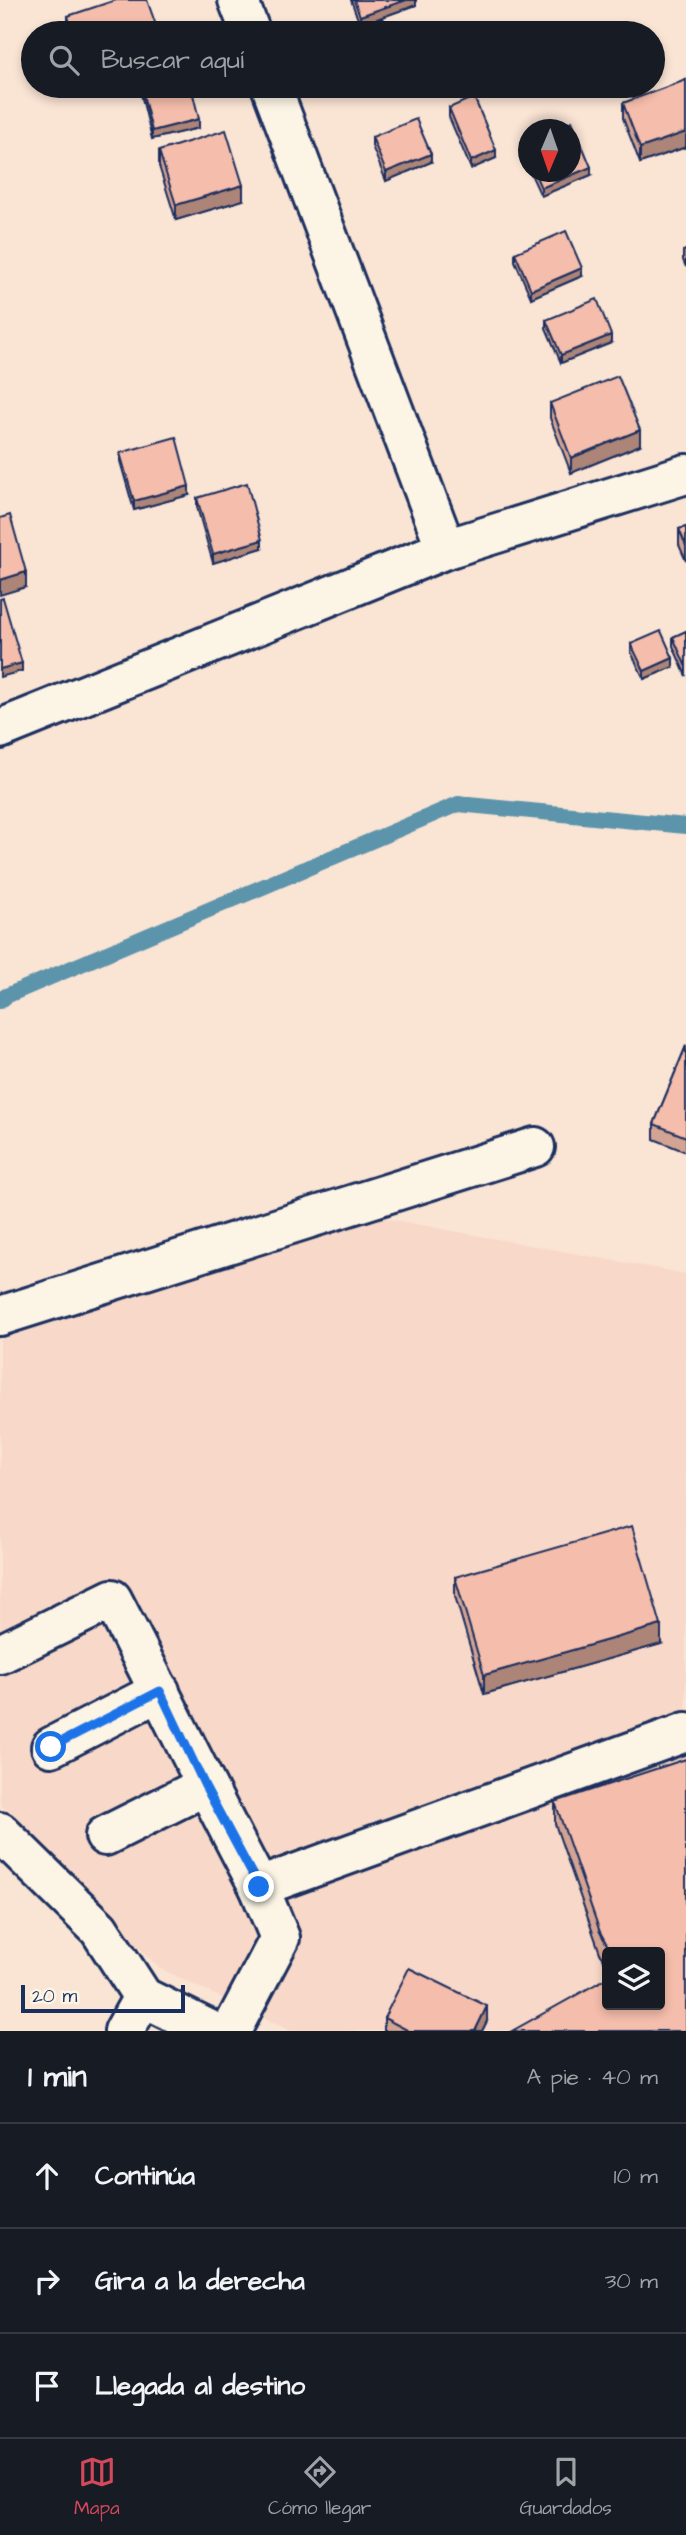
<!DOCTYPE html>
<html lang="es">
<head>
<meta charset="utf-8">
<style>
	:root { --surface:#171b24; --page:#242831; --text:#f1f3f6; --muted:#9ea1a6; --line:#363941; --accent:#d1495b }
	body { margin:0; font-family:"Architects Daughter",sans-serif; background:var(--page); color:var(--text) }
	.controls { position:absolute; right:21px; bottom:21px; display:grid; overflow:hidden; border-radius:7px; box-shadow:0 4px 10px #0003 }
	.controls button { width:63px; height:63px; display:grid; place-items:center; padding:0; border:0; border-bottom:2px solid var(--line); background:var(--surface); color:var(--text); font:35px sans-serif }
	.compass { position:absolute; left:518px; top:119px; width:63px; height:63px; border-radius:50%; background:var(--surface); box-shadow:0 4px 10px #0003; rotate:182deg }
	.scale { position:absolute; left:21px; bottom:18px; width:164px; box-sizing:border-box; padding-left:7px; border:4px solid #1b2f5e; border-top:0; font-size:19px; line-height:24px; white-space:nowrap; color:#1b2f5e; -webkit-text-stroke:5px #fcf5e5; paint-order:stroke }
	.stop { position:absolute; width:21px; height:21px; margin:-16px; border:5px solid #1a73e8; border-radius:50%; background:#fff }
	.stop.end { background:#1a73e8; border-color:#fff; box-shadow:0 2px 7px #0008 }
	.list { margin:0; padding:0; list-style:none }
	h2 { display:flex; justify-content:space-between; align-items:center; height:91px; margin:0; padding:0 28px; font-size:30px }
	h2 small { font-size:23px; font-weight:400; color:var(--muted) }
	.list li { display:grid; grid-template-columns:46px 1fr auto; gap:21px; align-items:center; box-sizing:border-box; height:105px; padding:0 28px; border-top:2px solid var(--line) }
	.list b { display:block; font-size:26px; white-space:nowrap }
	.list em { font-size:23px; font-style:normal; color:var(--muted) }
	.icon { flex:none; width:38px; height:38px; fill:none; stroke:currentColor; stroke-width:2; stroke-linecap:round; stroke-linejoin:round }
	.map { position:relative; flex:none; width:686px; height:2031px; overflow:hidden }
	.search { position:absolute; background:var(--surface); box-shadow:0 4px 10px #0003; left:21px; right:21px; top:21px; height:77px; display:flex; align-items:center; gap:18px; box-sizing:border-box; padding:0 24px; border-radius:38px; color:var(--muted); font-size:26px }
	.sheet { height:406px; background:var(--surface) }
	nav { display:flex; justify-content:space-around; align-items:center; box-sizing:border-box; height:98px; border-top:2px solid var(--line); background:var(--surface); font-size:19px; color:var(--muted) }
	nav a { display:grid; justify-items:center; gap:4px }
	nav .on { color:var(--accent) }
	.map>svg:first-child { display:block }
	.built { fill:#f8d8c8; fill-rule:evenodd }
	.lines { fill:none; stroke-linecap:round; stroke-linejoin:round }
	.stream { stroke:#5c94ac; stroke-width:16 }
	.minor-casing { stroke:#1b2f5e; stroke-width:44 }
	.minor { stroke:#fcf5e5; stroke-width:38 }
	.wall { fill:#d3a393; stroke:#1b2f5e; stroke-width:2 }
	.shaded-wall { fill:#ac8478; stroke:#1b2f5e; stroke-width:2 }
	.building { fill:#f5bdab; stroke:#1b2f5e; stroke-width:2 }
	.route { stroke:#1a73e8; stroke-width:9 }
</style>
</head>
<body>
<div class="map">
<svg width="686" height="2031" viewBox="0 0 686 2031">
	<rect width="100%" height="100%" fill="#fae4d4"/>
	<filter id="ink" filterUnits="userSpaceOnUse"><feTurbulence type="fractalNoise" baseFrequency=".0143" numOctaves="2"/><feDisplacementMap in="SourceGraphic" scale="14" xChannelSelector="R" yChannelSelector="G"/><feConvolveMatrix kernelMatrix="1 2 1 2 8 2 1 2 1" color-interpolation-filters="sRGB"/></filter>
	<g filter="url(#ink)">
		<path class="built" d="M 372,1216 L 686,1274 L 686,2031 L 291,2031 L 159,1968 L 0,1804 L 0,1340 ZM 607,1952 L 660,1952 L 660,2005 L 607,2005 Z"/>
		<g class="lines">
			<path class="stream" d="M 0,1001 L 6,996 L 458,804 L 686,826"/>
			<defs>
				<g id="minor">
					<path d="M 238,0 L 251,33"/>
					<path d="M 271,86 L 446,549"/>
					<path d="M 0,729 L 446,549 L 686,474"/>
					<path d="M 0,1316 L 535,1147"/>
					<path d="M 0,1654 L 112,1599 C 162,1695 208,1792 259,1887"/>
					<path d="M 51,1747 L 160,1691"/>
					<path d="M 0,1832 L 99,1929 L 143,1997 L 212,2031"/>
					<path d="M 105,1836 L 205,1786"/>
					<path d="M 124,2031 L 143,1997"/>
					<path d="M 231,2031 L 280,1938 L 259,1887 L 686,1732"/>
				</g>
			</defs>
			<use href="#minor" class="minor-casing"/>
			<use href="#minor" class="minor"/>
		</g>
		<g class="wall">
			<path d="M 351,0 L 416,0 L 416,5 L 360,25 Z"/>
			<path d="M 68,16 L 157,33 L 71,33 L 68,25 Z"/>
			<path d="M 686,80 L 686,147 L 640,163 L 623,118 L 623,103 Z"/>
			<path d="M 139,86 L 191,86 L 199,128 L 152,139 Z"/>
			<path d="M 449,108 L 496,158 L 471,169 L 449,117 Z"/>
			<path d="M 372,137 L 431,162 L 386,181 L 372,146 Z"/>
			<path d="M 528,140 L 528,167 L 522,151 L 522,143 Z"/>
			<path d="M 159,151 L 243,200 L 176,220 L 159,166 Z"/>
			<path d="M 530,172 L 570,172 L 591,175 L 541,196 Z"/>
			<path d="M 686,250 L 686,267 L 683,260 L 683,251 Z"/>
			<path d="M 515,253 L 582,276 L 531,298 L 515,261 Z"/>
			<path d="M 546,320 L 611,343 L 561,363 L 546,328 Z"/>
			<path d="M 550,403 L 640,445 L 571,473 L 550,418 Z"/>
			<path d="M 120,453 L 189,495 L 134,510 L 120,461 Z"/>
			<path d="M 197,498 L 262,548 L 213,563 L 197,507 Z"/>
			<path d="M 686,527 L 686,561 L 679,545 L 679,529 Z"/>
			<path d="M 686,631 L 686,676 L 673,646 L 673,637 Z"/>
			<path d="M 631,644 L 673,667 L 644,679 L 631,652 Z"/>
			<path d="M 686,1046 L 686,1152 L 654,1139 L 654,1124 Z"/>
			<path d="M 455,1577 L 661,1644 L 484,1694 L 455,1596 Z"/>
			<path d="M 555,1802 L 660,1952 L 607,1952 L 607,1966 L 600,1953 L 555,1824 Z"/>
			<path d="M 384,2018 L 487,2021 L 482,2031 L 384,2031 Z"/>
		</g>
		<g class="shaded-wall">
			<path d="M 406,0 L 416,0 L 416,5 L 360,25 L 360,16 Z"/>
			<path d="M 157,28 L 157,33 L 139,33 Z"/>
			<path d="M 379,86 L 396,86 L 379,93 Z"/>
			<path d="M 199,119 L 199,128 L 152,139 L 152,131 Z"/>
			<path d="M 686,132 L 686,147 L 640,163 L 640,148 Z"/>
			<path d="M 496,150 L 496,158 L 471,169 L 471,161 Z"/>
			<path d="M 431,154 L 431,162 L 386,181 L 386,172 Z"/>
			<path d="M 591,167 L 591,175 L 541,196 L 541,188 Z"/>
			<path d="M 243,185 L 243,200 L 176,220 L 176,205 Z"/>
			<path d="M 582,268 L 582,276 L 531,298 L 531,290 Z"/>
			<path d="M 611,335 L 611,343 L 561,363 L 561,355 Z"/>
			<path d="M 640,430 L 640,445 L 571,473 L 571,458 Z"/>
			<path d="M 189,486 L 189,495 L 134,510 L 134,501 Z"/>
			<path d="M 262,540 L 262,548 L 213,563 L 213,554 Z"/>
			<path d="M 26,572 L 26,587 L 0,595 L 0,580 Z"/>
			<path d="M 673,658 L 673,667 L 644,679 L 644,671 Z"/>
			<path d="M 22,663 L 22,671 L 0,677 L 0,669 Z"/>
			<path d="M 661,1625 L 661,1644 L 484,1694 L 484,1675 Z"/>
			<path d="M 487,2006 L 487,2021 L 482,2031 L 475,2031 Z"/>
		</g>
		<g class="building">
			<path d="M 116,0 L 147,0 L 157,28 L 139,33 L 99,33 L 99,32 L 94,33 L 73,33 L 68,16 Z"/>
			<path d="M 354,0 L 406,0 L 360,16 Z"/>
			<path d="M 383,18 L 390,33 L 358,33 L 356,29 Z"/>
			<path d="M 686,80 L 686,132 L 640,148 L 623,103 Z"/>
			<path d="M 141,86 L 191,86 L 199,119 L 152,131 Z"/>
			<path d="M 474,97 L 496,150 L 471,161 L 449,108 Z"/>
			<path d="M 416,119 L 431,154 L 386,172 L 372,137 Z"/>
			<path d="M 572,121 L 591,167 L 541,188 L 534,172 L 570,172 L 570,130 L 553,130 Z"/>
			<path d="M 226,130 L 243,185 L 176,205 L 159,151 Z"/>
			<path d="M 528,140 L 528,158 L 522,143 Z"/>
			<path d="M 566,231 L 582,268 L 531,290 L 515,253 Z"/>
			<path d="M 597,299 L 611,335 L 561,355 L 546,320 Z"/>
			<path d="M 618,376 L 640,430 L 571,458 L 550,403 Z"/>
			<path d="M 176,437 L 189,486 L 134,501 L 120,453 Z"/>
			<path d="M 247,483 L 262,540 L 213,554 L 197,498 Z"/>
			<path d="M 10,515 L 26,572 L 0,580 L 0,518 Z"/>
			<path d="M 686,527 L 686,546 L 679,529 Z"/>
			<path d="M 3,598 L 22,663 L 0,669 L 0,599 Z"/>
			<path d="M 661,631 L 673,658 L 644,671 L 631,644 Z"/>
			<path d="M 686,631 L 686,667 L 673,637 Z"/>
			<path d="M 686,1046 L 686,1137 L 654,1124 Z"/>
			<path d="M 632,1526 L 661,1625 L 484,1675 L 455,1577 Z"/>
			<path d="M 686,1759 L 686,2031 L 512,2031 L 607,1978 L 607,2005 L 660,2005 L 660,1952 L 611,1952 L 600,1932 L 555,1802 Z"/>
			<path d="M 409,1968 L 487,2006 L 475,2031 L 409,2031 L 384,2018 Z"/>
		</g>
	</g>
	<g class="lines" filter="url(#ink)">
		<path class="route" d="M 51,1747 L 160,1691 L 205,1786 L 259,1887"/>
	</g>
</svg>
<div class="controls">
<button><svg class="icon" aria-label="layers" viewBox="0 0 24 24"><path d="M12 4l9 5-9 5-9-5zM3 14l9 5 9-5"/></svg></button>
</div>
<svg class="compass" viewBox="-18 -18 36 36"><path d="M0-13l5 13h-10z" fill="#e53935"/><path d="M0 13l5-13h-10z" fill="#9ea1a6"/></svg>
<div class="scale">20 m</div>
<div class="stop" style="left:51px;top:1747px"></div>
<div class="stop end" style="left:259px;top:1887px"></div>
<div class="search"><svg class="icon" aria-label="search" viewBox="0 0 24 24"><circle cx="10" cy="10" r="6"/><path d="M15 15l6 6"/></svg>Buscar aquí</div>
</div>
<section class="sheet">
<h2>1 min<small>A pie · 40 m</small></h2>
<ul class="list">
<li><svg class="icon" aria-label="ahead" viewBox="0 0 24 24"><path d="M12 20V5M6 11l6-6 6 6"/></svg><div><b>Continúa</b></div><em>10 m</em></li>
<li><svg class="icon" aria-label="right" viewBox="0 0 24 24"><path d="M7 20v-9h11M14 6l5 5-5 5"/></svg><div><b>Gira a la derecha</b></div><em>30 m</em></li>
<li><svg class="icon" aria-label="arrive" viewBox="0 0 24 24"><path d="M6 21V4h12l-3 4 3 4H6"/></svg><div><b>Llegada al destino</b></div></li>
</ul>
</section>
<nav>
<a class="on"><svg class="icon" aria-label="map" viewBox="0 0 24 24"><path d="M3 6l6-2 6 2 6-2v14l-6 2-6-2-6 2zM9 4v14M15 6v14"/></svg>Mapa</a>
<a><svg class="icon" aria-label="directions" viewBox="0 0 24 24"><path d="M12 3l9 9-9 9-9-9zM9 14v-3h6M13 9l2 2-2 2"/></svg>Cómo llegar</a>
<a><svg class="icon" aria-label="saved" viewBox="0 0 24 24"><path d="M7 4h10v16l-5-4-5 4z"/></svg>Guardados</a>
</nav>
</body>
</html>
